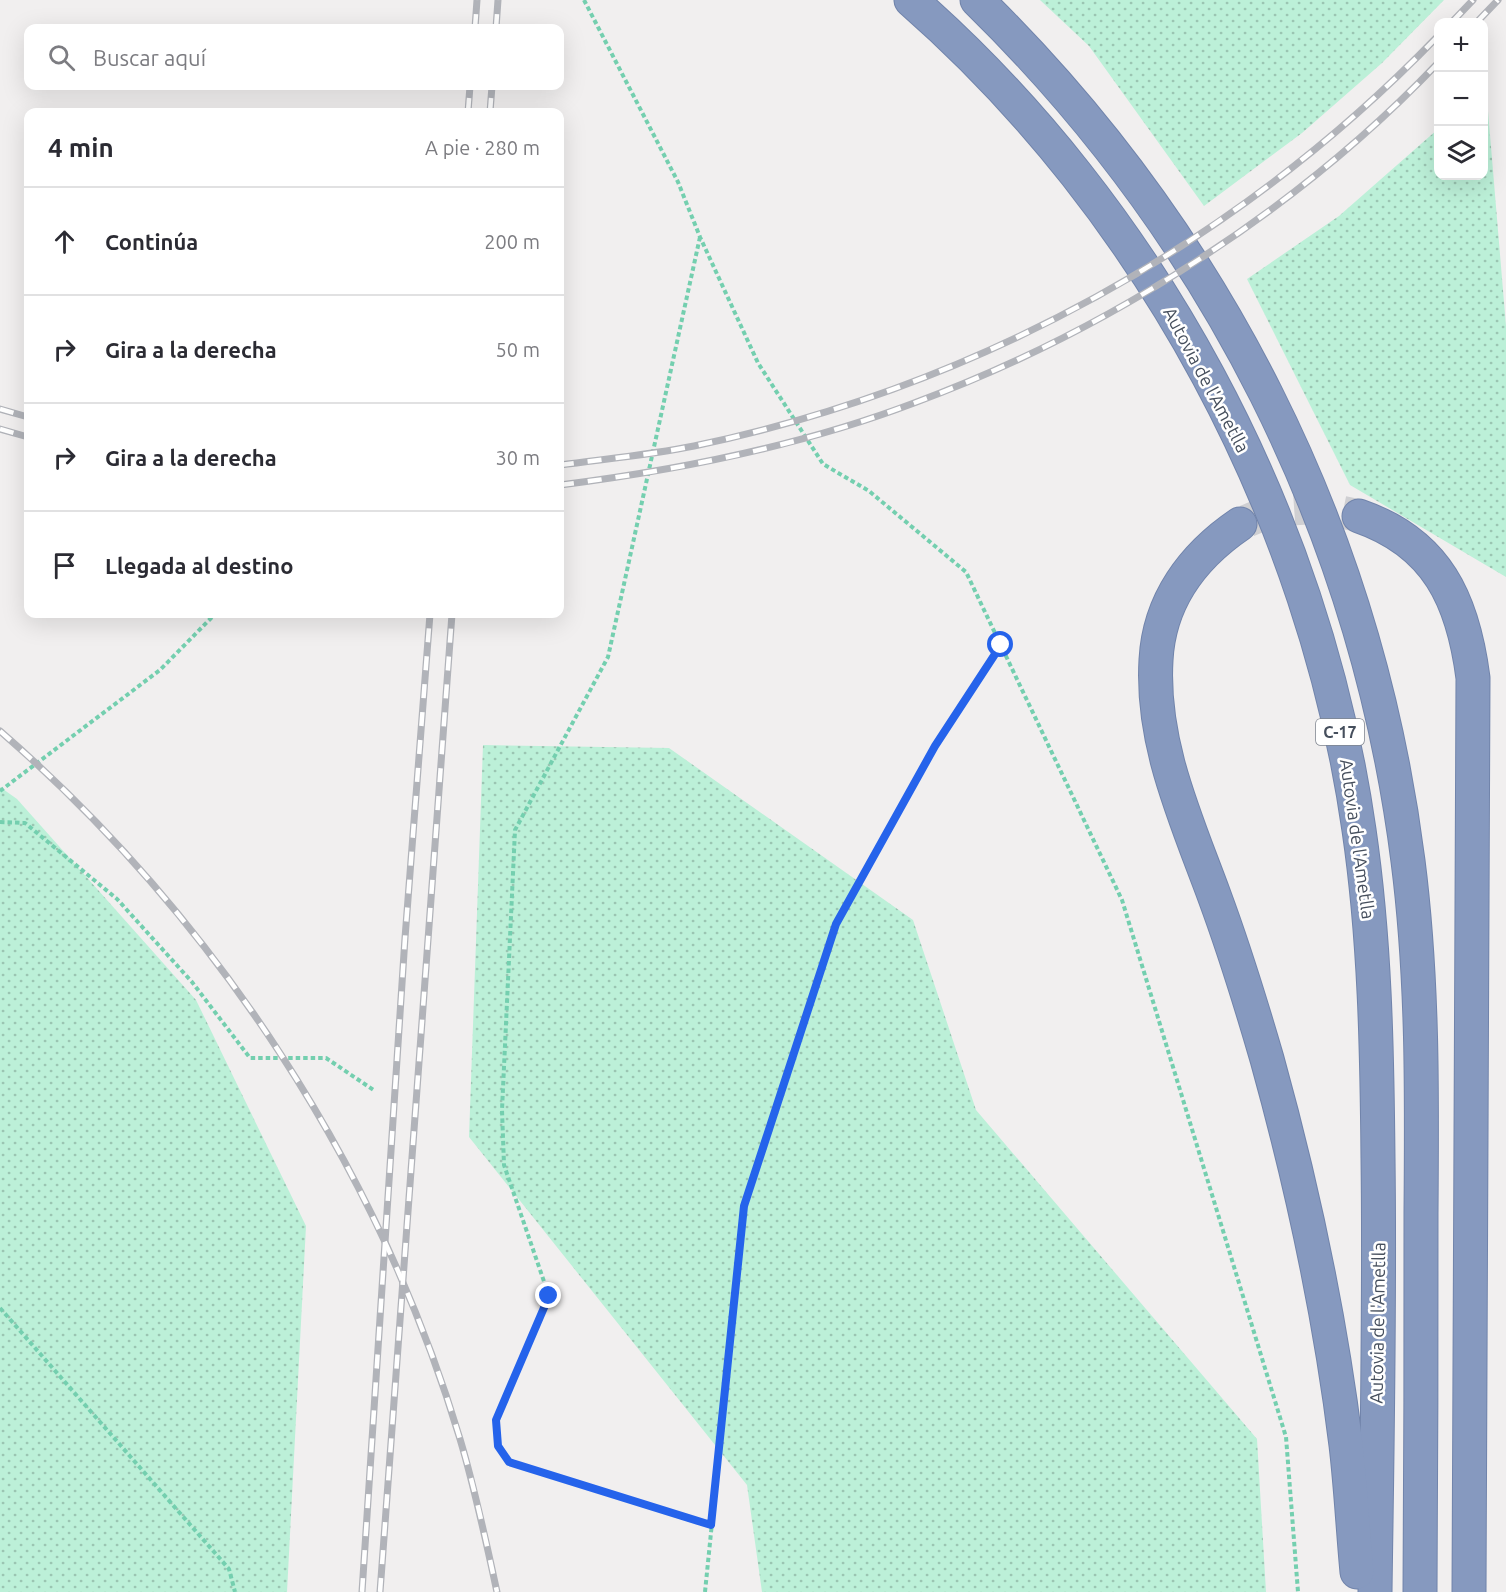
<!DOCTYPE html>
<html lang="es">
<head>
<meta charset="utf-8">
<style>
	:root { --surface:#fff; --page:#f2f2f3; --text:#2b2b33; --muted:#7c7c81; --line:#e1e1e2 }
	body { margin:0; font-family:Ubuntu,sans-serif; background:var(--page); color:var(--text) }
	.controls { position:absolute; right:18px; top:18px; display:grid; overflow:hidden; border-radius:12px; box-shadow:0 6px 24px #0002 }
	.controls button { width:54px; height:54px; display:grid; place-items:center; padding:0; border:0; border-bottom:2px solid var(--line); background:var(--surface); color:var(--text); font:30px sans-serif }
	.stop { position:absolute; width:18px; height:18px; margin:-14px; border:4px solid #2563eb; border-radius:50%; background:#fff }
	.stop.end { background:#2563eb; border-color:#fff; box-shadow:0 2px 6px #0008 }
	.list { margin:0; padding:0; list-style:none }
	h2 { display:flex; justify-content:space-between; align-items:center; height:78px; margin:0; padding:0 24px; font-size:26px }
	h2 small { font-size:20px; font-weight:400; color:var(--muted) }
	.list li { display:grid; grid-template-columns:39px 1fr auto; gap:18px; align-items:center; box-sizing:border-box; height:108px; padding:0 24px; border-top:2px solid var(--line) }
	.list b { display:block; font-size:22px; white-space:nowrap }
	.list em { font-size:20px; font-style:normal; color:var(--muted) }
	.icon { flex:none; width:33px; height:33px; fill:none; stroke:currentColor; stroke-width:2; stroke-linecap:round; stroke-linejoin:round }
	.map { position:relative; flex:none; width:1506px; height:1592px; overflow:hidden }
	.search { position:absolute; background:var(--surface); box-shadow:0 6px 24px #0002; left:24px; top:24px; width:540px; height:66px; display:flex; align-items:center; gap:15px; box-sizing:border-box; padding:0 21px; border-radius:12px; color:var(--muted); font-size:22px }
	.panel { position:absolute; background:var(--surface); box-shadow:0 6px 24px #0002; left:24px; top:108px; width:540px; height:510px; border-radius:12px }
	.map>svg:first-child { display:block }
	.grass { fill:url(#grass-dots) }
	.lines { fill:none; stroke-linecap:round; stroke-linejoin:round }
	.highway-tunnel { stroke:#cfcfd2; stroke-width:33; stroke-dasharray:33 16; stroke-linecap:butt }
	.highway-casing { stroke:#7184ab; stroke-width:35 }
	.path { stroke:#74cfaf; stroke-width:4; stroke-dasharray:4.5 3; stroke-linecap:butt }
	.highway { stroke:#8699bf; stroke-width:33 }
	.rail-casing { stroke:#b1b3b9; stroke-width:7 }
	.rail { stroke:#fff; stroke-width:4.5; stroke-dasharray:14; stroke-linecap:butt }
	.route { stroke:#2563eb; stroke-width:8 }
	.labels { text-anchor:middle; stroke-width:5; stroke-linejoin:round; paint-order:stroke }
	.shield { fill:#fff; stroke:#7e848e; stroke-width:1.5 }
	.shield-label { font-size:16px; font-weight:bold; fill:#464f5d }
	.street-label { font-size:18px; fill:#464f5d; stroke:#fff }
</style>
</head>
<body>
<div class="map">
<svg width="1506" height="1592" viewBox="0 0 1506 1592">
	<defs>
		<pattern id="grass-dots" width="8" height="8" patternUnits="userSpaceOnUse" patternTransform="scale(1.5)"><rect width="8" height="8" fill="#bcf0d8"/><path d="M2 2h.1M6 6h.1" fill="none" stroke="#9bc5b2" stroke-width="1.8" stroke-linecap="round"/></pattern>
	</defs>
	<rect width="100%" height="100%" fill="#f1efef"/>
	<g class="grass">
		<path d="M 1040,0 L 1444,0 L 1382,63 L 1302,133 L 1204,206 L 1089,46 Z"/>
		<path d="M 1486,87 L 1506,326 L 1506,577 L 1350,485 L 1247,279 L 1339,216 L 1438,129 L 1438,176 L 1484,176 L 1484,89 Z"/>
		<path d="M 483,745 L 669,748 L 913,920 L 976,1110 L 1257,1439 L 1266,1592 L 762,1592 L 747,1485 L 469,1137 Z"/>
		<path d="M 0,787 L 17,799 L 196,1000 L 306,1226 L 287,1592 L 0,1592 Z"/>
	</g>
	<g class="lines">
		<path class="highway-tunnel" d="M 1247,521 C 1283,504 1320,506 1359,516"/>
		<defs>
			<g id="highway">
				<path d="M 911,0 C 1151,210 1314,515 1359,830 C 1375,939 1377,1049 1378,1158 C 1380,1303 1377,1448 1375,1592"/>
				<path d="M 977,0 C 1215,233 1366,530 1408,861 C 1423,978 1422,1096 1421,1213 C 1421,1339 1421,1466 1420,1592"/>
				<path d="M 1359,516 C 1437,543 1463,600 1473,678 L 1469,1592"/>
				<path d="M 1240,524 C 1193,556 1159,601 1156,660 C 1151,743 1186,819 1214,895 C 1234,949 1251,1004 1267,1059 C 1302,1185 1330,1315 1346,1445 C 1351,1487 1353,1530 1357,1572"/>
			</g>
		</defs>
		<use href="#highway" class="highway-casing"/>
		<g class="path">
			<path d="M 584,0 L 678,182 L 700,237 L 758,363 L 823,464 L 869,491 L 966,572 L 1122,900 L 1286,1437 L 1298,1592"/>
			<path d="M 700,237 L 608,657 L 515,830 L 502,1110 L 504,1165 L 549,1296 L 496,1421 L 498,1446 L 509,1462 L 711,1525"/>
			<path d="M 0,791 L 160,670 L 215,614"/>
			<path d="M 0,822 L 25,823 L 117,899 L 192,982 L 250,1058 L 326,1058 L 375,1091"/>
			<path d="M 0,1308 L 229,1569 L 235,1592"/>
			<path d="M 705,1592 L 744,1206 L 836,924 L 935,746 L 1001,645"/>
		</g>
		<use href="#highway" class="highway"/>
		<defs>
			<g id="rail">
				<path d="M 1452,22 L 1473,0"/>
				<path d="M 1477,22 L 1498,0"/>
				<path d="M 475,28 L 477,0"/>
				<path d="M 496,28 L 498,0"/>
				<path d="M 468,112 L 470,86"/>
				<path d="M 490,112 L 492,86"/>
				<path d="M 0,409 L 28,417"/>
				<path d="M 0,429 L 28,437"/>
				<path d="M 560,465 C 604,459 650,455 694,446 C 976,387 1238,243 1438,36"/>
				<path d="M 560,485 C 679,470 801,446 914,403 C 1106,332 1297,211 1438,63"/>
				<path d="M 0,731 C 214,917 378,1166 460,1439 C 475,1489 486,1541 497,1592"/>
				<path d="M 362,1592 L 405,938 L 430,614"/>
				<path d="M 380,1592 L 452,614"/>
			</g>
		</defs>
		<use href="#rail" class="rail-casing"/>
		<use href="#rail" class="rail"/>
	</g>
	<g class="lines">
		<path class="route" d="M 549,1296 L 496,1420 L 498,1446 L 509,1462 L 711,1525 L 744,1206 L 836,924 L 935,746 L 1001,645"/>
	</g>
	<g class="labels">
		<rect class="shield" x="1316" y="719" width="48" height="26" rx="4.5"/>
		<g class="shield-label">
			<text x="1340" y="738">C-17</text>
		</g>
		<g class="street-label">
			<text transform="translate(1206 380) rotate(62)" y="6">Autovia de l'Ametlla</text>
			<text transform="translate(1357 839) rotate(82)" y="6">Autovia de l'Ametlla</text>
			<text transform="translate(1378 1323) rotate(-89)" y="6">Autovia de l'Ametlla</text>
		</g>
	</g>
</svg>
<div class="controls">
<button>+</button>
<button>−</button>
<button><svg class="icon" aria-label="layers" viewBox="0 0 24 24"><path d="M12 4l9 5-9 5-9-5zM3 14l9 5 9-5"/></svg></button>
</div>
<div class="stop" style="left:1001px;top:645px"></div>
<div class="stop end" style="left:549px;top:1296px"></div>
<div class="search"><svg class="icon" aria-label="search" viewBox="0 0 24 24"><circle cx="10" cy="10" r="6"/><path d="M15 15l6 6"/></svg>Buscar aquí</div>
<section class="panel">
<h2>4 min<small>A pie · 280 m</small></h2>
<ul class="list">
<li><svg class="icon" aria-label="ahead" viewBox="0 0 24 24"><path d="M12 20V5M6 11l6-6 6 6"/></svg><div><b>Continúa</b></div><em>200 m</em></li>
<li><svg class="icon" aria-label="right" viewBox="0 0 24 24"><path d="M7 20v-9h11M14 6l5 5-5 5"/></svg><div><b>Gira a la derecha</b></div><em>50 m</em></li>
<li><svg class="icon" aria-label="right" viewBox="0 0 24 24"><path d="M7 20v-9h11M14 6l5 5-5 5"/></svg><div><b>Gira a la derecha</b></div><em>30 m</em></li>
<li><svg class="icon" aria-label="arrive" viewBox="0 0 24 24"><path d="M6 21V4h12l-3 4 3 4H6"/></svg><div><b>Llegada al destino</b></div></li>
</ul>
</section>
</div>
</body>
</html>
